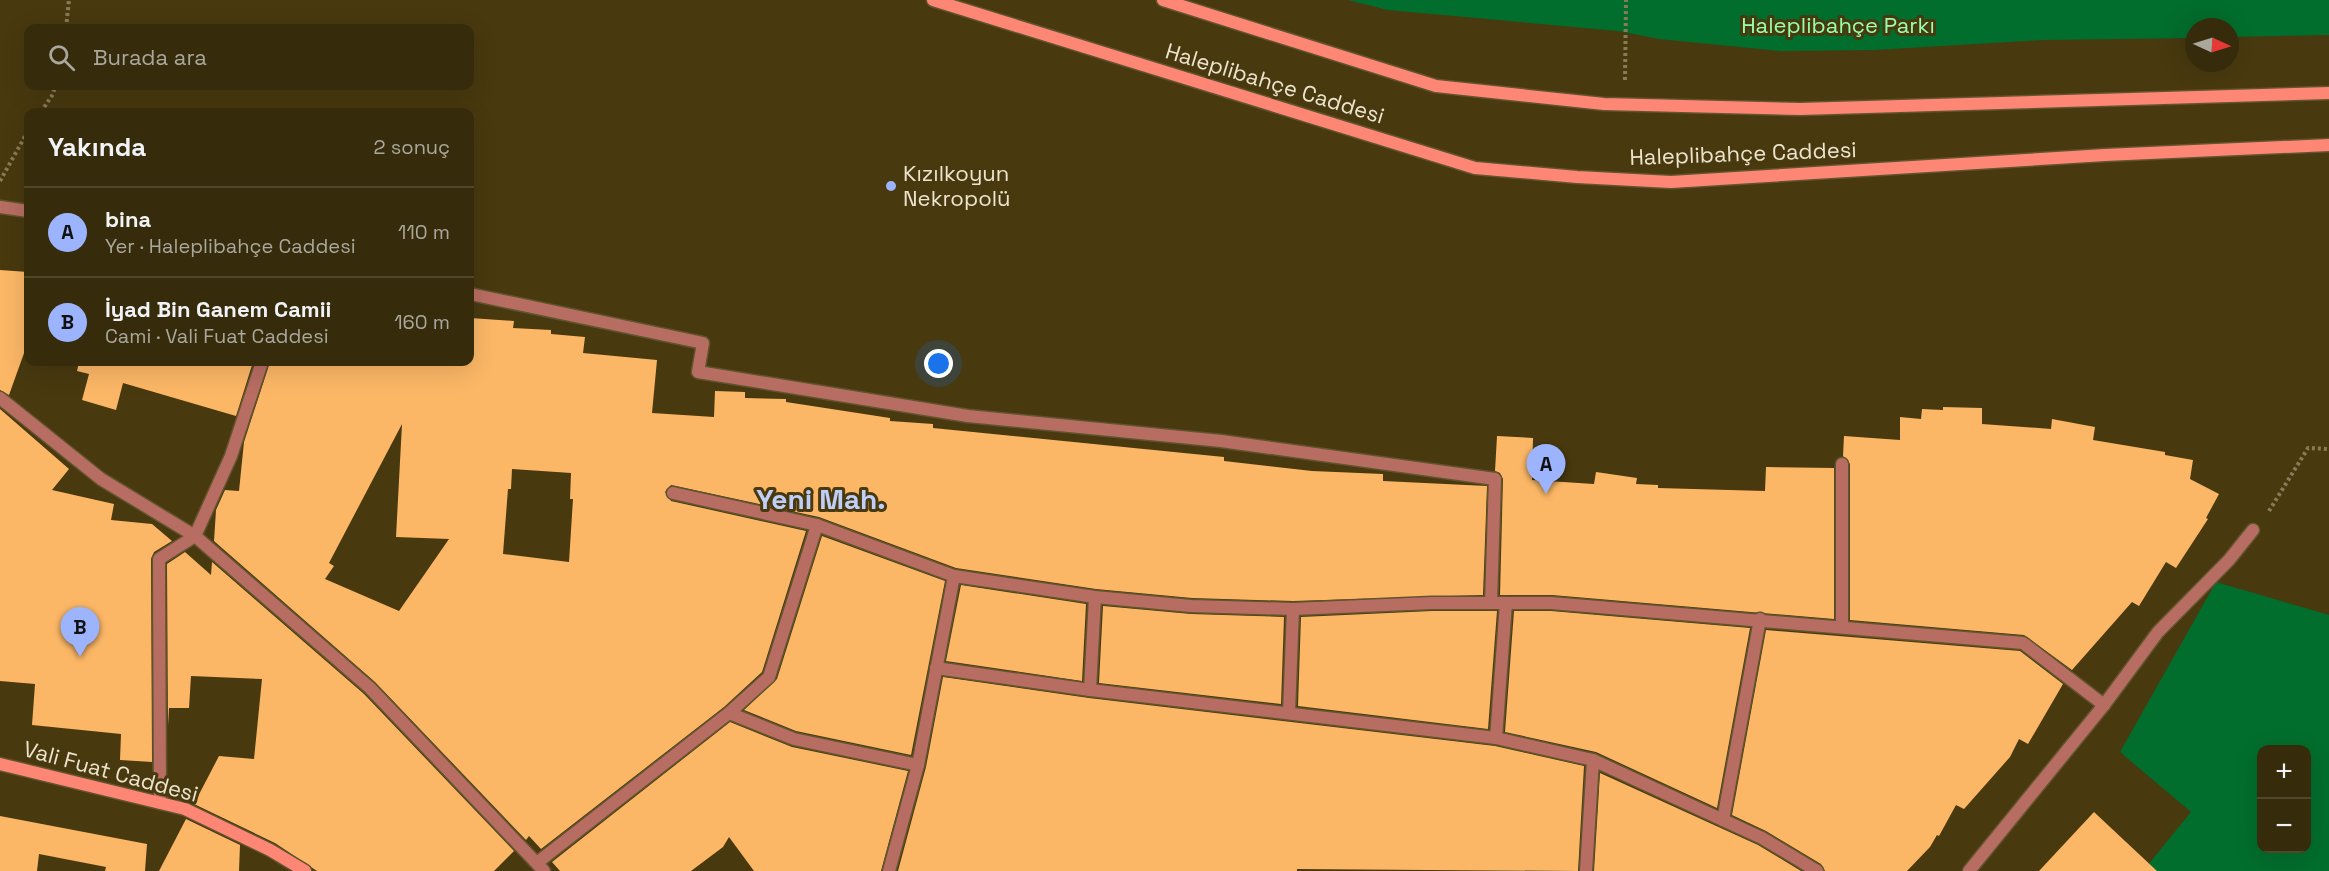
<!DOCTYPE html>
<html lang="tr">
<head>
<meta charset="utf-8">
<style>
	:root { --surface:#362b0b; --page:#413719; --text:#f1f3f6; --muted:#aaa79d; --line:#50472c; --accent:#9bb4fd }
	body { margin:0; font-family:"Space Grotesk",sans-serif; background:var(--page); color:var(--text) }
	.controls { position:absolute; right:18px; bottom:18px; display:grid; overflow:hidden; border-radius:12px; box-shadow:0 6px 24px #0002 }
	.controls button { width:54px; height:54px; display:grid; place-items:center; padding:0; border:0; border-bottom:2px solid var(--line); background:var(--surface); color:var(--text); font:30px sans-serif }
	.compass { position:absolute; left:2185px; top:18px; width:54px; height:54px; border-radius:50%; background:var(--surface); box-shadow:0 6px 24px #0002; rotate:94deg }
	.you { position:absolute; left:939px; top:364px; width:21px; height:21px; margin:-15px; border:4px solid #fff; border-radius:50%; background:#1a73e8; box-shadow:0 0 0 9px #1a73e833 }
	.badge { display:grid; place-items:center; width:39px; height:39px; border-radius:50%; background:var(--accent); color:#111; font-size:20px; font-weight:700 }
	.pin { position:absolute; translate:-50% -50px; filter:drop-shadow(0 2px 3px #0008) }
	.pin::after { content:''; position:absolute; top:32px; width:21px; height:18px; background:inherit; clip-path:polygon(0 0,100% 0,50% 100%) }
	.list { margin:0; padding:0; list-style:none }
	h2 { display:flex; justify-content:space-between; align-items:center; height:78px; margin:0; padding:0 24px; font-size:26px }
	h2 small { font-size:20px; font-weight:400; color:var(--muted) }
	.list li { display:grid; grid-template-columns:39px 1fr auto; gap:18px; align-items:center; box-sizing:border-box; height:90px; padding:0 24px; border-top:2px solid var(--line) }
	.list b { display:block; font-size:22px; white-space:nowrap }
	.list p { margin:0; font-size:20px; white-space:nowrap; color:var(--muted) }
	.list em { font-size:20px; font-style:normal; color:var(--muted) }
	.icon { flex:none; width:33px; height:33px; fill:none; stroke:currentColor; stroke-width:2; stroke-linecap:round; stroke-linejoin:round }
	.map { position:relative; flex:none; width:2329px; height:871px; overflow:hidden }
	.search { position:absolute; background:var(--surface); box-shadow:0 6px 24px #0002; left:24px; top:24px; width:450px; height:66px; display:flex; align-items:center; gap:15px; box-sizing:border-box; padding:0 21px; border-radius:12px; color:var(--muted); font-size:22px }
	.panel { position:absolute; background:var(--surface); box-shadow:0 6px 24px #0002; left:24px; top:108px; width:450px; height:258px; border-radius:12px }
	.map>svg:first-child { display:block }
	.green { fill:#026e2d; fill-rule:evenodd }
	.building { fill:#fbb766; fill-rule:evenodd }
	.lines { fill:none; stroke-linecap:round; stroke-linejoin:round }
	.street-casing { stroke:#62542e; stroke-width:15 }
	.secondary-casing { stroke:#62542e; stroke-width:15 }
	.path { stroke:#887b59; stroke-width:4; stroke-dasharray:3 3; stroke-linecap:butt }
	.street { stroke:#b86d62; stroke-width:12 }
	.secondary { stroke:#fd8675; stroke-width:12 }
	.poi-dot { fill:#9bb4fd; stroke:#48390f; stroke-width:2 }
	.labels { text-anchor:middle; stroke-width:6; stroke-linejoin:round; paint-order:stroke }
	.park-label { font-size:22px; fill:#97ffab; stroke:#48390f }
	.street-label { font-size:22px; fill:#ede4ce; stroke:#48390f }
	.poi-label { font-size:22px; fill:#ede4ce; stroke:#48390f; text-anchor:start }
	.district-label { font-size:28px; font-weight:bold; fill:#c0cff8; stroke:#48390f }
</style>
</head>
<body>
<div class="map">
<svg width="2329" height="871" viewBox="0 0 2329 871">
	<rect width="100%" height="100%" fill="#48390f"/>
	<g class="green">
		<path d="M 1348,0 L 2329,0 L 2329,35 L 2230,37 L 2230,27 L 2194,27 L 2194,38 L 2043,40 L 1874,50 L 1781,51 L 1659,39 L 1618,31 L 1388,10 Z"/>
		<path d="M 2216,582 L 2329,615 L 2329,871 L 2143,871 L 2191,812 L 2120,752 ZM 2262,750 L 2306,750 L 2306,848 L 2262,848 Z"/>
	</g>
	<g class="building">
		<path d="M 0,270 L 28,272 L 28,342 L 9,395 L 0,390 Z"/>
		<path d="M 470,318 L 514,321 L 513,328 L 551,330 L 551,334 L 585,337 L 583,353 L 657,360 L 652,413 L 714,417 L 715,391 L 745,392 L 745,398 L 786,399 L 786,402 L 890,418 L 890,421 L 933,424 L 933,428 L 1224,457 L 1224,461 L 1312,471 L 1383,474 L 1383,481 L 1487,486 L 1483,595 L 1293,601 L 1192,598 L 1096,589 L 956,568 L 819,517 L 671,485 L 665,492 L 671,501 L 806,531 L 762,672 L 724,707 L 541,849 L 529,836 L 526,840 L 375,682 L 214,541 L 216,510 L 225,490 L 239,491 L 244,442 L 270,362 L 470,362 ZM 402,424 L 396,537 L 449,539 L 399,611 L 325,579 L 334,566 L 329,563 ZM 512,469 L 571,473 L 570,499 L 573,499 L 569,562 L 503,554 L 508,489 L 511,489 Z"/>
		<path d="M 79,362 L 253,362 L 236,416 L 123,383 L 116,410 L 82,400 L 89,374 L 77,371 Z"/>
		<path d="M 1943,407 L 1982,408 L 1982,424 L 2051,429 L 2052,419 L 2095,427 L 2093,440 L 2165,452 L 2165,455 L 2193,460 L 2190,479 L 2219,494 L 2206,518 L 2208,519 L 2176,568 L 2166,562 L 2139,606 L 2132,602 L 2072,670 L 2024,635 L 1850,620 L 1850,464 L 1843,456 L 1844,436 L 1900,440 L 1900,417 L 1921,419 L 1922,409 L 1943,410 Z"/>
		<path d="M 0,409 L 69,469 L 52,490 L 114,504 L 111,520 L 152,524 L 172,541 L 154,552 L 151,559 L 152,762 L 120,760 L 121,734 L 32,725 L 35,684 L 0,681 Z"/>
		<path d="M 1497,436 L 1533,438 L 1532,480 L 1594,484 L 1596,472 L 1637,478 L 1636,484 L 1658,485 L 1658,488 L 1765,491 L 1766,467 L 1834,468 L 1834,619 L 1552,595 L 1500,595 L 1503,479 L 1500,473 L 1495,471 Z"/>
		<path d="M 822,536 L 945,581 L 911,755 L 796,731 L 744,710 L 777,679 Z"/>
		<path d="M 185,552 L 211,575 L 212,562 L 364,694 L 514,851 L 494,871 L 317,871 L 275,843 L 194,804 L 219,756 L 254,759 L 262,679 L 191,676 L 189,708 L 169,708 L 168,726 L 167,564 Z"/>
		<path d="M 961,585 L 1086,604 L 1082,681 L 946,661 Z"/>
		<path d="M 1103,606 L 1191,614 L 1284,617 L 1281,704 L 1099,683 Z"/>
		<path d="M 1432,611 L 1497,611 L 1488,729 L 1298,706 L 1301,617 Z"/>
		<path d="M 1514,611 L 1551,611 L 1750,628 L 1717,808 L 1596,752 L 1505,732 Z"/>
		<path d="M 1766,630 L 2020,651 L 2063,684 L 2028,744 L 2019,739 L 2010,757 L 1964,809 L 1956,805 L 1939,836 L 1937,835 L 1930,847 L 1907,871 L 1825,871 L 1821,864 L 1766,831 L 1732,815 Z"/>
		<path d="M 943,677 L 1089,698 L 1495,746 L 1584,766 L 1578,871 L 1297,869 L 1297,871 L 898,871 L 926,767 Z"/>
		<path d="M 730,722 L 792,747 L 908,771 L 881,871 L 754,871 L 729,837 L 723,847 L 691,871 L 560,871 L 552,862 Z"/>
		<path d="M 1600,773 L 1758,845 L 1801,871 L 1594,871 Z"/>
		<path d="M 2094,812 L 2157,871 L 2039,871 Z"/>
		<path d="M 0,816 L 147,844 L 145,871 L 105,871 L 106,867 L 39,854 L 37,871 L 0,871 Z"/>
		<path d="M 186,819 L 240,845 L 239,871 L 159,871 Z"/>
	</g>
	<g class="lines">
		<defs>
			<g id="street">
				<path d="M 0,207 L 28,211"/>
				<path d="M 470,294 L 703,343 L 698,372 L 968,416 L 1221,441 L 1495,479 L 1491,603"/>
				<path d="M 0,398 L 101,479 L 195,536 L 370,688 L 544,871"/>
				<path d="M 1842,464 L 1842,626"/>
				<path d="M 673,493 L 817,525 L 954,576 L 1095,597 L 1191,606 L 1293,609 L 1432,603 L 1551,603 L 2023,643 L 2104,705"/>
				<path d="M 936,668 L 1090,690 L 1496,738 L 1593,760 L 1762,838 L 1817,871"/>
				<path d="M 1090,690 L 1095,597"/>
				<path d="M 729,713 L 794,739 L 918,765"/>
				<path d="M 1289,713 L 1293,609"/>
				<path d="M 1496,738 L 1506,603"/>
				<path d="M 160,803 L 159,559 L 195,536 L 231,456 L 262,362"/>
				<path d="M 1723,820 L 1760,619"/>
				<path d="M 538,862 L 729,713 L 769,677 L 817,525"/>
				<path d="M 889,871 L 918,765 L 954,576"/>
				<path d="M 1586,871 L 1593,760"/>
				<path d="M 1969,871 L 2104,705 L 2158,632 L 2229,560 L 2253,530"/>
			</g>
			<g id="secondary">
				<path d="M 933,0 L 1475,168 L 1577,177 L 1671,182 L 2105,155 L 2329,145"/>
				<path d="M 1163,0 L 1436,86 L 1604,104 L 1800,109 L 2329,93"/>
				<path d="M 0,764 L 185,809 L 270,850 L 305,871"/>
			</g>
		</defs>
		<use href="#street" class="street-casing"/>
		<use href="#secondary" class="secondary-casing"/>
		<g class="path">
			<path d="M 66,28 L 69,0"/>
			<path d="M 1625,80 L 1626,0"/>
			<path d="M 41,112 L 53,94 L 55,86"/>
			<path d="M 0,181 L 28,131"/>
			<path d="M 2269,511 L 2308,448 L 2329,449"/>
		</g>
		<use href="#street" class="street"/>
		<use href="#secondary" class="secondary"/>
	</g>
	<circle class="poi-dot" cx="891" cy="186" r="6"/>
	<g class="labels">
		<g class="park-label">
			<text x="1838" y="33">Haleplibahçe Parkı</text>
		</g>
		<g class="street-label">
			<text transform="translate(1275 83) rotate(17)" y="8">Haleplibahçe Caddesi</text>
			<text transform="translate(1743 153) rotate(-2)" y="8">Haleplibahçe Caddesi</text>
			<text transform="translate(111 771) rotate(15)" y="8">Vali Fuat Caddesi</text>
		</g>
		<g class="poi-label">
			<text x="903" y="181">Kızılkoyun<tspan x="903" dy="25">Nekropolü</tspan></text>
		</g>
		<g class="district-label">
			<text x="821" y="509">Yeni Mah.</text>
		</g>
	</g>
</svg>
<div class="controls">
<button>+</button>
<button>−</button>
</div>
<svg class="compass" viewBox="-18 -18 36 36"><path d="M0-13l5 13h-10z" fill="#e53935"/><path d="M0 13l5-13h-10z" fill="#aaa79d"/></svg>
<div class="you"></div>
<div class="pin badge" style="left:1546px;top:494px">A</div>
<div class="pin badge" style="left:80px;top:657px">B</div>
<div class="search"><svg class="icon" aria-label="search" viewBox="0 0 24 24"><circle cx="10" cy="10" r="6"/><path d="M15 15l6 6"/></svg>Burada ara</div>
<section class="panel">
<h2>Yakında<small>2 sonuç</small></h2>
<ul class="list">
<li><span class="badge">A</span><div><b>bina</b><p>Yer · Haleplibahçe Caddesi</p></div><em>110 m</em></li>
<li><span class="badge">B</span><div><b>İyad Bin Ganem Camii</b><p>Cami · Vali Fuat Caddesi</p></div><em>160 m</em></li>
</ul>
</section>
</div>
</body>
</html>
